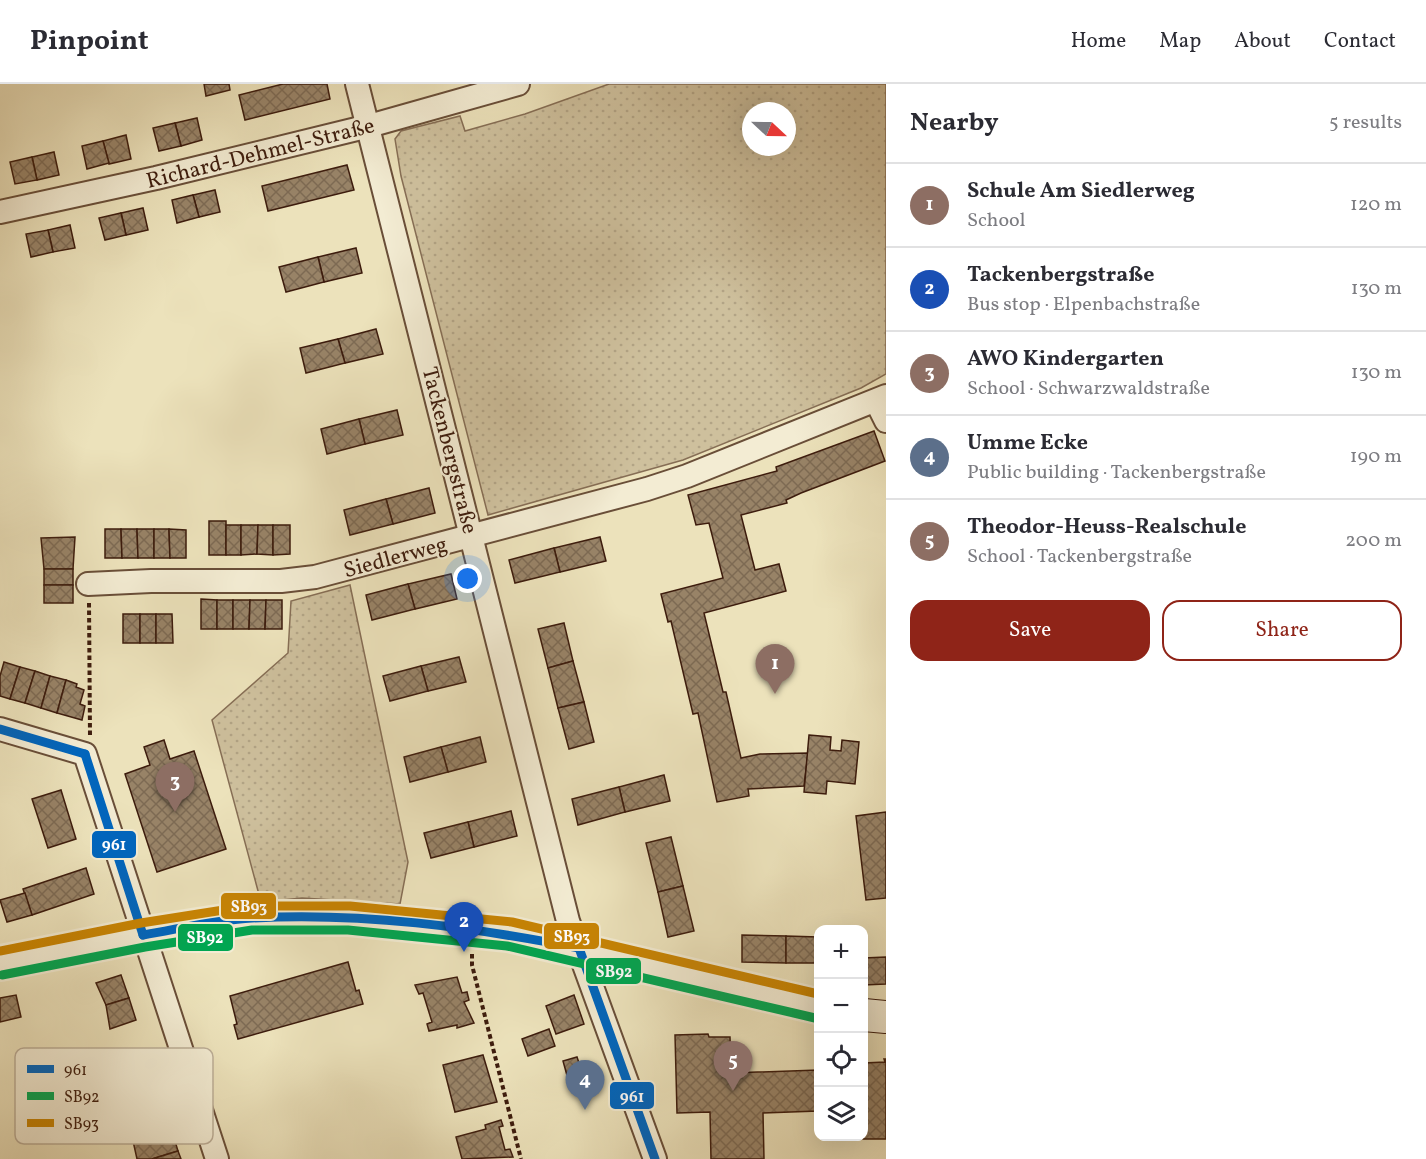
<!DOCTYPE html>
<html lang="en">
<head>
<meta charset="utf-8">
<style>
	:root { --surface:#fff; --page:#f2f2f3; --text:#2b2b33; --muted:#7c7c81; --line:#e1e1e2; --accent:#8f2418 }
	body { margin:0; font-family:Vollkorn,serif; background:var(--page); color:var(--text) }
	.controls { position:absolute; right:18px; bottom:18px; display:grid; overflow:hidden; border-radius:12px; box-shadow:0 6px 24px #0002 }
	.controls button { width:54px; height:54px; display:grid; place-items:center; padding:0; border:0; border-bottom:2px solid var(--line); background:var(--surface); color:var(--text); font:30px sans-serif }
	.compass { position:absolute; left:742px; top:18px; width:54px; height:54px; border-radius:50%; background:var(--surface); box-shadow:0 6px 24px #0002; rotate:112deg }
	.you { position:absolute; left:468px; top:495px; width:21px; height:21px; margin:-15px; border:4px solid #fff; border-radius:50%; background:#1a73e8; box-shadow:0 0 0 9px #1a73e833 }
	.badge { display:grid; place-items:center; width:39px; height:39px; border-radius:50%; background:var(--accent); color:#fff; font-size:20px; font-weight:700 }
	.pin { position:absolute; translate:-50% -50px; filter:drop-shadow(0 2px 3px #0008) }
	.pin::after { content:''; position:absolute; top:32px; width:21px; height:18px; background:inherit; clip-path:polygon(0 0,100% 0,50% 100%) }
	.list { margin:0; padding:0; list-style:none }
	h2 { display:flex; justify-content:space-between; align-items:center; height:78px; margin:0; padding:0 24px; font-size:26px }
	h2 small { font-size:20px; font-weight:400; color:var(--muted) }
	.list li { display:grid; grid-template-columns:39px 1fr auto; gap:18px; align-items:center; box-sizing:border-box; height:84px; padding:0 24px; border-top:2px solid var(--line) }
	.list b { display:block; font-size:22px; white-space:nowrap }
	.list p { margin:0; font-size:20px; white-space:nowrap; color:var(--muted) }
	.list em { font-size:20px; font-style:normal; color:var(--muted) }
	.actions { display:flex; gap:12px; padding:18px 24px }
	.actions a { flex:1; padding:14px 0; border:2px solid var(--accent); border-radius:18px; text-align:center; font-size:21px; color:var(--accent) }
	.actions .main { background:var(--accent); color:#fff }
	.icon { flex:none; width:33px; height:33px; fill:none; stroke:currentColor; stroke-width:2; stroke-linecap:round; stroke-linejoin:round }
	.map { position:relative; flex:none; width:886px; height:1075px; overflow:hidden }
	header { display:flex; align-items:center; gap:36px; box-sizing:border-box; height:84px; padding:0 30px; background:var(--surface); border-bottom:2px solid var(--line) }
	header strong { font-size:28px }
	nav { display:flex; gap:33px; margin-inline-start:auto; font-size:21px }
	main { display:flex }
	aside { flex:1; background:var(--surface) }
	.map>svg:first-child { display:block }
	.park { fill:url(#park-dots); stroke:#866e55; stroke-width:1.5; fill-rule:evenodd }
	.building { fill:url(#building-cross-hatch); stroke:#3d1c0d; stroke-width:1.5 }
	.lines { fill:none; stroke-linecap:round; stroke-linejoin:round }
	.street-casing { stroke:#694e38; stroke-width:26 }
	.secondary-casing { stroke:#3d1c0d; stroke-width:34 }
	.path { stroke:#3d1c0d; stroke-width:4; stroke-dasharray:4.5 3; stroke-linecap:butt }
	.street { stroke:#f3ecd3; stroke-width:22 }
	.secondary { stroke:#f3ecd3; stroke-width:32 }
	.bus-1-casing { stroke:#f3ecd3; stroke-width:14 }
	.bus-2-casing { stroke:#f3ecd3; stroke-width:14 }
	.bus-3-casing { stroke:#f3ecd3; stroke-width:14 }
	.bus-1 { stroke:#0065bd; stroke-width:9 }
	.bus-2 { stroke:#00a651; stroke-width:9 }
	.bus-3 { stroke:#c88403; stroke-width:9 }
	.labels { text-anchor:middle; stroke-width:4.5; stroke-linejoin:round; paint-order:stroke }
	.street-label { font-size:22px; fill:#3d1c0d; stroke:#f3ecd3 }
	.key { fill:#f3ecd3; stroke:#bcae98; stroke-width:1.5 }
	.key-label { font-size:16px; fill:#3d1c0d }
	.line-badge { stroke:#f3ecd3; stroke-width:2 }
	.badge-label { font-size:16px; text-anchor:middle; font-weight:bold; fill:#fff }
</style>
</head>
<body>
<header>
<strong>Pinpoint</strong>
<nav><a>Home</a><a>Map</a><a>About</a><a>Contact</a></nav>
</header>
<main>
<div class="map">
<svg width="886" height="1075" viewBox="0 0 886 1075">
	<defs>
		<pattern id="park-dots" width="8" height="8" patternUnits="userSpaceOnUse" patternTransform="scale(1.5)"><rect width="8" height="8" fill="#cec09d"/><path d="M2 2h.1M6 6h.1" fill="none" stroke="#b2a486" stroke-width="1.8" stroke-linecap="round"/></pattern>
		<pattern id="building-cross-hatch" width="8" height="8" patternUnits="userSpaceOnUse" patternTransform="scale(1.5)"><rect width="8" height="8" fill="#988367"/><path d="M0 0l8 8M0 8l8-8" fill="none" stroke="#7d6a53"/></pattern>
	</defs>
	<rect width="100%" height="100%" fill="#ece2bb"/>
	<filter id="stains"><feTurbulence type="fractalNoise" baseFrequency=".00333" numOctaves="4"/><feColorMatrix values="0 0 0 0 .2 0 0 0 0 .09 0 0 0 0 .02 0 0 0 .5 -.17"/></filter>
	<radialGradient id="worn" r=".72"><stop offset=".6" stop-color="#630" stop-opacity="0"/><stop offset="1" stop-color="#630" stop-opacity=".3"/></radialGradient>
	<g class="park">
		<path d="M 609,0 L 886,0 L 886,290 L 861,304 L 683,376 L 488,431 L 401,92 L 395,55 L 401,47 L 460,32 L 465,47 L 525,30 ZM 751,27 L 787,27 L 787,63 L 751,63 Z"/>
		<path d="M 350,501 L 408,778 L 400,820 L 302,814 L 261,818 L 212,636 L 288,569 L 291,517 Z"/>
	</g>
	<g class="building">
		<path d="M 204,0 L 229,0 L 230,6 L 206,12 Z"/>
		<path d="M 283,0 L 327,0 L 330,15 L 245,36 L 239,11 Z"/>
		<path d="M 197,34 L 202,56 L 181,62 L 175,39 Z"/>
		<path d="M 175,39 L 181,62 L 159,67 L 153,44 Z"/>
		<path d="M 126,51 L 131,75 L 109,80 L 103,57 Z"/>
		<path d="M 103,57 L 109,79 L 87,85 L 82,62 Z"/>
		<path d="M 54,68 L 59,91 L 37,96 L 32,73 Z"/>
		<path d="M 32,73 L 37,96 L 15,100 L 10,78 Z"/>
		<path d="M 347,81 L 354,106 L 268,127 L 262,102 Z"/>
		<path d="M 215,106 L 220,128 L 199,133 L 193,111 Z"/>
		<path d="M 193,111 L 199,133 L 177,139 L 172,116 Z"/>
		<path d="M 143,124 L 148,146 L 126,151 L 121,129 Z"/>
		<path d="M 121,129 L 126,151 L 105,156 L 99,134 Z"/>
		<path d="M 70,141 L 75,164 L 53,168 L 48,146 Z"/>
		<path d="M 48,146 L 53,168 L 31,173 L 26,150 Z"/>
		<path d="M 356,164 L 362,189 L 324,198 L 318,173 Z"/>
		<path d="M 318,173 L 324,198 L 286,208 L 279,183 Z"/>
		<path d="M 376,245 L 383,270 L 345,279 L 338,255 Z"/>
		<path d="M 338,255 L 345,279 L 306,289 L 300,264 Z"/>
		<path d="M 397,326 L 403,351 L 365,360 L 359,335 Z"/>
		<path d="M 359,335 L 365,360 L 327,370 L 321,345 Z"/>
		<path d="M 874,347 L 885,377 L 801,409 L 786,416 L 787,419 L 741,431 L 755,486 L 779,480 L 786,507 L 704,529 L 723,608 L 726,608 L 741,674 L 760,670 L 808,669 L 804,702 L 748,705 L 749,712 L 717,718 L 698,629 L 693,630 L 671,537 L 668,538 L 661,510 L 723,494 L 709,439 L 696,441 L 688,411 L 777,387 L 776,383 Z"/>
		<path d="M 429,404 L 435,429 L 393,440 L 386,415 Z"/>
		<path d="M 386,415 L 393,440 L 350,451 L 344,426 Z"/>
		<rect x="209" y="437" width="17" height="34"/>
		<rect x="226" y="441" width="15" height="30"/>
		<path d="M 241,441 L 258,441 L 257,470 L 241,471 Z"/>
		<path d="M 258,441 L 273,441 L 273,471 L 257,470 Z"/>
		<path d="M 273,441 L 290,441 L 290,470 L 273,471 Z"/>
		<path d="M 105,445 L 121,445 L 122,474 L 105,474 Z"/>
		<path d="M 121,445 L 137,445 L 138,474 L 122,474 Z"/>
		<path d="M 137,445 L 154,445 L 154,474 L 138,474 Z"/>
		<path d="M 154,445 L 169,445 L 170,474 L 154,474 Z"/>
		<path d="M 169,445 L 186,446 L 186,474 L 170,474 Z"/>
		<path d="M 75,453 L 73,485 L 44,485 L 41,454 Z"/>
		<path d="M 600,453 L 606,477 L 560,488 L 554,464 Z"/>
		<path d="M 554,464 L 560,488 L 515,499 L 509,476 Z"/>
		<rect x="44" y="485" width="29" height="16"/>
		<path d="M 451,490 L 457,515 L 415,525 L 408,500 Z"/>
		<path d="M 408,500 L 415,525 L 372,536 L 366,511 Z"/>
		<rect x="44" y="501" width="29" height="18"/>
		<path d="M 201,515 L 217,516 L 217,545 L 201,545 Z"/>
		<rect x="217" y="516" width="16" height="29"/>
		<path d="M 233,516 L 250,516 L 249,545 L 233,545 Z"/>
		<path d="M 250,516 L 266,516 L 265,545 L 249,545 Z"/>
		<path d="M 266,516 L 282,516 L 282,545 L 265,545 Z"/>
		<rect x="123" y="530" width="17" height="29"/>
		<rect x="140" y="530" width="16" height="29"/>
		<path d="M 156,530 L 172,530 L 173,559 L 156,559 Z"/>
		<path d="M 564,539 L 573,577 L 548,584 L 538,545 Z"/>
		<path d="M 459,573 L 466,598 L 428,607 L 421,582 Z"/>
		<path d="M 573,577 L 584,618 L 558,624 L 548,584 Z"/>
		<path d="M 4,578 L 20,583 L 10,615 L 0,612 L 0,592 Z"/>
		<path d="M 421,582 L 428,607 L 390,617 L 383,592 Z"/>
		<path d="M 20,583 L 35,587 L 25,619 L 10,615 Z"/>
		<path d="M 35,587 L 50,592 L 41,624 L 25,619 Z"/>
		<path d="M 50,592 L 66,596 L 57,629 L 41,624 Z"/>
		<path d="M 66,596 L 77,600 L 76,603 L 84,606 L 80,620 L 85,622 L 82,636 L 57,629 Z"/>
		<path d="M 584,618 L 594,658 L 569,665 L 558,624 Z"/>
		<path d="M 809,651 L 831,653 L 830,666 L 841,667 L 842,656 L 859,658 L 855,700 L 827,697 L 826,710 L 804,708 Z"/>
		<path d="M 480,653 L 486,678 L 448,688 L 441,663 Z"/>
		<path d="M 164,656 L 170,675 L 194,667 L 226,765 L 157,788 L 125,690 L 150,681 L 144,663 Z"/>
		<path d="M 441,663 L 448,688 L 410,698 L 404,673 Z"/>
		<path d="M 664,691 L 670,717 L 625,728 L 619,703 Z"/>
		<path d="M 619,703 L 625,728 L 578,741 L 572,715 Z"/>
		<path d="M 61,706 L 76,755 L 48,764 L 32,715 Z"/>
		<path d="M 511,727 L 517,752 L 474,763 L 468,738 Z"/>
		<path d="M 886,728 L 886,814 L 866,816 L 856,732 Z"/>
		<path d="M 468,738 L 474,763 L 431,774 L 424,749 Z"/>
		<path d="M 671,753 L 683,802 L 658,808 L 646,759 Z"/>
		<path d="M 86,784 L 94,810 L 32,831 L 23,805 Z"/>
		<path d="M 683,802 L 694,847 L 668,853 L 658,808 Z"/>
		<path d="M 25,809 L 32,831 L 7,838 L 0,816 Z"/>
		<path d="M 742,851 L 786,852 L 786,879 L 742,878 Z"/>
		<path d="M 786,852 L 818,853 L 818,879 L 786,879 Z"/>
		<path d="M 886,873 L 886,900 L 864,901 L 864,874 Z"/>
		<path d="M 348,878 L 356,907 L 359,906 L 363,920 L 238,955 L 234,941 L 237,940 L 230,912 Z"/>
		<path d="M 121,891 L 129,914 L 106,921 L 96,899 Z"/>
		<path d="M 457,893 L 462,909 L 467,908 L 469,916 L 464,918 L 474,939 L 457,944 L 457,941 L 429,947 L 427,940 L 432,938 L 423,909 L 419,910 L 415,901 Z"/>
		<path d="M 16,911 L 21,933 L 0,938 L 0,914 Z"/>
		<path d="M 574,911 L 584,940 L 556,950 L 546,922 Z"/>
		<path d="M 129,914 L 136,936 L 110,945 L 106,921 Z"/>
		<path d="M 549,945 L 555,962 L 528,972 L 522,955 Z"/>
		<path d="M 708,950 L 709,953 L 730,953 L 731,989 L 818,986 L 818,1027 L 763,1029 L 764,1075 L 711,1075 L 710,1028 L 677,1029 L 675,951 Z"/>
		<path d="M 483,971 L 497,1018 L 455,1028 L 443,981 Z"/>
		<path d="M 577,973 L 583,991 L 568,995 L 563,977 Z"/>
		<path d="M 884,975 L 886,975 L 886,1055 L 863,1055 L 864,979 L 885,978 Z"/>
		<path d="M 501,1036 L 503,1042 L 499,1043 L 505,1066 L 510,1065 L 513,1073 L 462,1075 L 456,1053 L 486,1045 L 485,1041 Z"/>
		<path d="M 171,1044 L 178,1067 L 152,1075 L 137,1075 L 133,1057 Z"/>
		<path d="M 178,1067 L 181,1075 L 152,1075 Z"/>
	</g>
	<g class="lines">
		<defs>
			<g id="street">
				<path d="M 357,0 L 568,837 L 655,1075"/>
				<path d="M 0,128 L 156,94 L 369,42 L 518,0"/>
				<path d="M 876,317 L 886,337"/>
				<path d="M 88,500 L 151,497 L 281,497 L 315,493 L 647,405 L 687,392 L 886,312"/>
				<path d="M 0,645 L 85,670 L 217,1075"/>
			</g>
			<g id="secondary">
				<path d="M 0,879 L 143,851 L 251,834 L 349,834 L 509,850 L 818,922"/>
				<path d="M 864,931 L 886,933"/>
			</g>
		</defs>
		<use href="#street" class="street-casing"/>
		<use href="#secondary" class="secondary-casing"/>
		<g class="path">
			<path d="M 89,519 L 90,652"/>
			<path d="M 472,870 L 472,881 L 521,1075"/>
		</g>
		<use href="#street" class="street"/>
		<use href="#secondary" class="secondary"/>
		<defs>
			<g id="bus-1">
				<path d="M 0,645 L 85,670"/>
				<path d="M 85,670 L 143,851"/>
				<path d="M 143,851 C 179,845 215,836 252,834 C 362,828 471,843 579,864"/>
				<path d="M 579,864 L 655,1075"/>
			</g>
			<path id="bus-2" d="M 2,891 L 145,863 L 252,846 L 348,846 L 507,862 L 815,934"/>
			<path id="bus-3" d="M 0,867 L 141,839 L 249,822 L 350,822 L 512,838 L 818,910"/>
		</defs>
		<use href="#bus-1" class="bus-1-casing"/>
		<use href="#bus-2" class="bus-2-casing"/>
		<use href="#bus-3" class="bus-3-casing"/>
		<use href="#bus-1" class="bus-1"/>
		<use href="#bus-2" class="bus-2"/>
		<use href="#bus-3" class="bus-3"/>
	</g>
	<g class="labels">
		<g class="street-label">
			<text transform="translate(260 68) rotate(-14)" y="8">Richard-Dehmel-Straße</text>
			<text transform="translate(451 366) rotate(76)" y="8">Tackenbergstraße</text>
			<text transform="translate(395 472) rotate(-15)" y="8">Siedlerweg</text>
		</g>
	</g>
	<rect x="15" y="964" width="198" height="96" rx="9" class="key"/>
	<rect x="27" y="981" width="27" height="8" fill="#0065bd"/>
	<rect x="27" y="1008" width="27" height="8" fill="#00a651"/>
	<rect x="27" y="1035" width="27" height="8" fill="#c88403"/>
	<g class="key-label">
		<text x="64" y="991">961</text>
		<text x="64" y="1018">SB92</text>
		<text x="64" y="1045">SB93</text>
	</g>
	<g class="line-badge">
		<rect x="91" y="746" width="46" height="29" rx="6" fill="#0065bd"/>
		<rect x="220" y="808" width="57" height="28" rx="6" fill="#c88403"/>
		<rect x="543" y="838" width="57" height="28" rx="6" fill="#c88403"/>
		<rect x="177" y="839" width="57" height="29" rx="6" fill="#00a651"/>
		<rect x="585" y="873" width="57" height="28" rx="6" fill="#00a651"/>
		<rect x="609" y="997" width="46" height="29" rx="6" fill="#0065bd"/>
	</g>
	<g class="badge-label">
		<text x="114" y="766">961</text>
		<text x="249" y="828">SB93</text>
		<text x="572" y="858">SB93</text>
		<text x="205" y="859">SB92</text>
		<text x="614" y="893">SB92</text>
		<text x="632" y="1018">961</text>
	</g>
	<rect width="100%" height="100%" filter="url(#stains)"/>
	<rect width="100%" height="100%" fill="url(#worn)"/>
</svg>
<div class="controls">
<button>+</button>
<button>−</button>
<button><svg class="icon" aria-label="locate" viewBox="0 0 24 24"><circle cx="12" cy="12" r="6"/><path d="M12 2v4M12 18v4M2 12h4M18 12h4"/></svg></button>
<button><svg class="icon" aria-label="layers" viewBox="0 0 24 24"><path d="M12 4l9 5-9 5-9-5zM3 14l9 5 9-5"/></svg></button>
</div>
<svg class="compass" viewBox="-18 -18 36 36"><path d="M0-13l5 13h-10z" fill="#e53935"/><path d="M0 13l5-13h-10z" fill="#7c7c81"/></svg>
<div class="you"></div>
<div class="pin badge" style="left:775px;top:610px;background:#8d6e63">1</div>
<div class="pin badge" style="left:464px;top:868px;background:#1a4fb4">2</div>
<div class="pin badge" style="left:175px;top:728px;background:#8d6e63">3</div>
<div class="pin badge" style="left:585px;top:1026px;background:#5c6f8a">4</div>
<div class="pin badge" style="left:733px;top:1007px;background:#8d6e63">5</div>
</div>
<aside>
<h2>Nearby<small>5 results</small></h2>
<ul class="list">
<li><span class="badge" style="background:#8d6e63">1</span><div><b>Schule Am Siedlerweg</b><p>School</p></div><em>120 m</em></li>
<li><span class="badge" style="background:#1a4fb4">2</span><div><b>Tackenbergstraße</b><p>Bus stop · Elpenbachstraße</p></div><em>130 m</em></li>
<li><span class="badge" style="background:#8d6e63">3</span><div><b>AWO Kindergarten</b><p>School · Schwarzwaldstraße</p></div><em>130 m</em></li>
<li><span class="badge" style="background:#5c6f8a">4</span><div><b>Umme Ecke</b><p>Public building · Tackenbergstraße</p></div><em>190 m</em></li>
<li><span class="badge" style="background:#8d6e63">5</span><div><b>Theodor-Heuss-Realschule</b><p>School · Tackenbergstraße</p></div><em>200 m</em></li>
</ul>
<div class="actions"><a class="main">Save</a><a>Share</a></div>
</aside>
</main>
</body>
</html>
